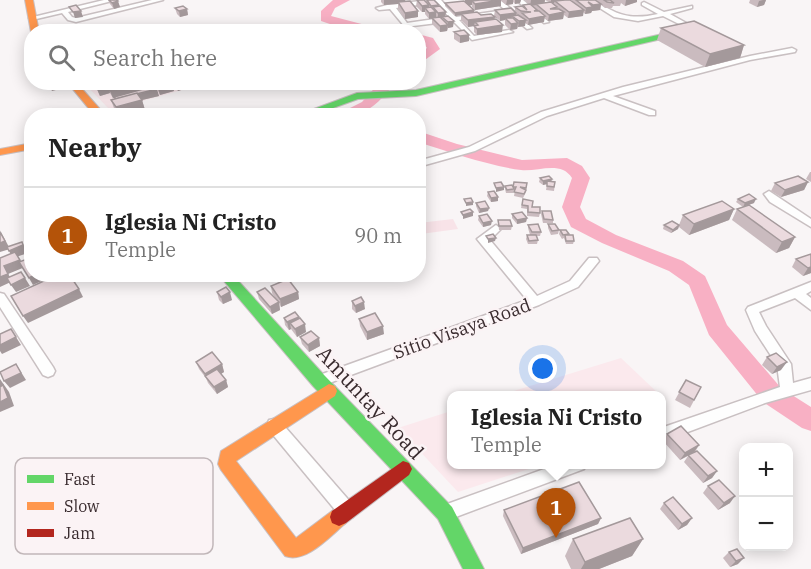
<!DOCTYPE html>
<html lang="en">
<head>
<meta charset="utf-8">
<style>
	:root { --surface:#fff; --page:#f6f6f6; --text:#222; --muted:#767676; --line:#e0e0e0; --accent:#b45309 }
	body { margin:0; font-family:"IBM Plex Serif",serif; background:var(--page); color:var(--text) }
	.controls { position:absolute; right:18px; bottom:18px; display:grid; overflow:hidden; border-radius:12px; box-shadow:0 3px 15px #0003 }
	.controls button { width:54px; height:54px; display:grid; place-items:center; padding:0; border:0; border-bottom:2px solid var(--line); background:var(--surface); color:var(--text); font:30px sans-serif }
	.you { position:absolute; left:543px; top:369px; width:21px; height:21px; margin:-15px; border:4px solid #fff; border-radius:50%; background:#1a73e8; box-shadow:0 0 0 9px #1a73e833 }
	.badge { display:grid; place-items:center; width:39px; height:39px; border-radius:50%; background:var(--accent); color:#fff; font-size:20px; font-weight:700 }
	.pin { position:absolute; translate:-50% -50px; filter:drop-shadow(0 2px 3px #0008) }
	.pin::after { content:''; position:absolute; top:32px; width:21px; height:18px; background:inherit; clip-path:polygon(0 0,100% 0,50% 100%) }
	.popup { position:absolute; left:447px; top:391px; width:219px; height:78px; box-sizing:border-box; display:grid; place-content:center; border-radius:12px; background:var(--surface); filter:drop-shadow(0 2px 4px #0005); font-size:20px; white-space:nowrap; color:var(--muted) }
	.popup b { font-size:22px; color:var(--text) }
	.popup::after { content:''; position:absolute; left:50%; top:100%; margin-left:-12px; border:12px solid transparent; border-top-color:var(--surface) }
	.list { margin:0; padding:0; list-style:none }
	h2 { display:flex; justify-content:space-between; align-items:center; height:78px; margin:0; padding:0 24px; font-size:26px }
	h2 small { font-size:20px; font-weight:400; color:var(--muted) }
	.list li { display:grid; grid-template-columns:39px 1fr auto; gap:18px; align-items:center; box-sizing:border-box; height:96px; padding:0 24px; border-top:2px solid var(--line) }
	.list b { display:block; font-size:22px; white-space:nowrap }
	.list p { margin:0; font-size:20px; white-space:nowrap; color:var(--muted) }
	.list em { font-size:20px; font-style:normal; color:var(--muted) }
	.icon { flex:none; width:33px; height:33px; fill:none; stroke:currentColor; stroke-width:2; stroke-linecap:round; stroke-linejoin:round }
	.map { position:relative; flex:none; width:811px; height:569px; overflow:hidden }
	.search { position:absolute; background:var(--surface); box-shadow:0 3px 15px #0003; left:24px; top:24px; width:402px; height:66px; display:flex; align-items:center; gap:15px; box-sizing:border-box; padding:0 21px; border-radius:24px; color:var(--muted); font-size:22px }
	.panel { position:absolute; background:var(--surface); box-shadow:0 3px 15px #0003; left:24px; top:108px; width:402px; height:174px; border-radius:24px }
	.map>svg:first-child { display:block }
	.built { fill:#fbe9ed }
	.green { fill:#f8e3e8 }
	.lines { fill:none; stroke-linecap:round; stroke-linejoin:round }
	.river { fill:#f8b0c4; fill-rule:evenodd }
	.street-casing { stroke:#c9c0c2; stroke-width:3 }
	.fast-casing { stroke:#c9c0c2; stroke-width:2 }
	.slow-casing { stroke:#c9c0c2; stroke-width:2 }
	.jam-casing { stroke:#c9c0c2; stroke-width:2 }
	.street { fill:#fefefe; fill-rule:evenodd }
	.fast { fill:#63d668; fill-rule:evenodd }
	.slow { fill:#ff974d; fill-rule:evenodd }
	.jam { fill:#b3261e; fill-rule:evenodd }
	.wall { fill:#cabbbf }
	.shaded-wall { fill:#a4999b }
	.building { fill:#ebdade; stroke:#a4999b; stroke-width:1.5 }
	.labels { text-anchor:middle; stroke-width:5; stroke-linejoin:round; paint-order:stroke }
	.street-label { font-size:18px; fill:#392b2e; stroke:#fbf3f5 }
	.near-street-label { font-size:21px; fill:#392b2e; stroke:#fbf3f5 }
	.key { fill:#fbf3f5; stroke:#c1b7b9; stroke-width:1.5 }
	.key-label { font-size:16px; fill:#392b2e }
</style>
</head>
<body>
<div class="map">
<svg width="811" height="569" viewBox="0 0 811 569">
	<rect width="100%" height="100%" fill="#f9f5f6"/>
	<g class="built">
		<path d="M 84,83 L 207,83 L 110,110 Z"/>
		<path d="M 621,358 L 660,395 L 501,395 Z"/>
		<path d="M 451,411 L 451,464 L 541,465 L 458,492 L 398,428 Z"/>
	</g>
	<path class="green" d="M 453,219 L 458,229 L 421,234 L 419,223 Z"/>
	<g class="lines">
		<g class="river">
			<path d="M 333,0 L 350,0 L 335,8 L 331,16 L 392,32 C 366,32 345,30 321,21 L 321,11 Z"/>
			<path d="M 418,34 L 433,38 L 440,49 L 418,65 L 418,54 L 427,48 L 424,44 L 418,42 Z"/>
			<path d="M 380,82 L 396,82 C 375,107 367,116 334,116 L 362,102 Z"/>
			<path d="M 418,131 L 457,144 L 522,160 L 567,158 L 582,166 L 590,178 L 580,207 L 586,219 L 616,235 L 683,261 L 705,276 L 727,325 L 781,388 L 811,407 L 811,431 L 802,428 L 763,402 L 709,335 L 689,285 L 669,271 L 602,243 L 571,227 L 562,207 L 572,178 C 561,160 538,172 521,170 C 490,166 449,152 418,142 Z"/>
		</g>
		<defs>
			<g id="street">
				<path d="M 104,0 L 116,0 L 68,12 L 72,17 L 76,18 L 152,0 L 163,0 L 76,22 L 68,20 L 62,13 L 32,20 L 29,18 Z"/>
				<path d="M 434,0 L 441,0 L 456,17 L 505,10 L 494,0 L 501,0 L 532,28 L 527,29 L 509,14 L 459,20 L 474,36 L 509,30 L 513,32 L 472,40 L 453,21 L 405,27 L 390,9 L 379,10 L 376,8 L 391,4 L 431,0 L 433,1 L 433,3 L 396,8 L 407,23 L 449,17 Z"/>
				<path d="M 516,0 L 523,0 L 549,22 L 544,23 Z"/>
				<path d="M 587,0 C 596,0 601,5 609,9 C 625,18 640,18 658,14 L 642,5 L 642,3 L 644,2 L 664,12 L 692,6 L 692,8 L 670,14 L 699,30 L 693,31 L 663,16 L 638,21 L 614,17 Z"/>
				<path d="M 792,48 L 796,50 L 795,52 L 750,60 L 613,96 L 655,111 L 655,115 L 649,115 L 604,98 L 547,116 L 475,151 L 418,167 L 418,161 L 469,147 L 541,112 L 623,87 L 750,56 Z"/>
				<path d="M 769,191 L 811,219 L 811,227 L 770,202 L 764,194 Z"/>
				<path d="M 496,225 L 501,229 L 490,240 L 537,296 L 570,281 L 589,258 L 597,258 L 599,261 L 578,287 L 539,305 L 324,385 L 319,387 L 314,385 L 312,381 L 314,377 L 527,300 L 477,239 Z"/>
				<path d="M 811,282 L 811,291 L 806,294 L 811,298 L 811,310 L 795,298 L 759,312 L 766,326 L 791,364 L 793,383 L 811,378 L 811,390 L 765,403 L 661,442 L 661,428 L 780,387 L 777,365 L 755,331 L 746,310 L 748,307 Z"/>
				<path d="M 0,293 L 4,294 L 53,367 L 55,371 L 53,375 L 48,377 L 43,375 L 0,307 Z"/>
				<path d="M 274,419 L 279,420 L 353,505 L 355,511 L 353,517 L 347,519 L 341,517 L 269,430 L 267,425 L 269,420 Z"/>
				<path d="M 558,464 L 587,464 L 584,469 L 445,521 L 439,519 L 437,513 L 439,507 Z"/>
			</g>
			<g id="fast">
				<path d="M 680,30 L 683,30 L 683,34 L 416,96 L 358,99 L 311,116 L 295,116 L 357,93 L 416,90 Z"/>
				<path d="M 218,274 L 232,274 L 325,376 L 452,507 L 484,569 L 463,569 L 438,519 L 313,386 Z"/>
			</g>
			<g id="slow">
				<path d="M 25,0 L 33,0 L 39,32 L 31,32 Z"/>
				<path d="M 67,82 L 76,82 L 106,116 L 95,116 Z"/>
				<path d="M 32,143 L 32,149 L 0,155 L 0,149 Z"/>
				<path d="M 329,384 L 335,386 L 337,391 L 335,396 L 236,461 L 296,538 L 332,511 L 339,508 L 346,511 L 348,517 L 346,523 C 330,536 306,564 285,556 L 221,470 L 218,464 L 221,451 Z"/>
			</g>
			<path id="jam" d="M 403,461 L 409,463 L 412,469 L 409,475 L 346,523 L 339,526 L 332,523 L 330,517 L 332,511 Z"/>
		</defs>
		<use href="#street" class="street-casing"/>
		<use href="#fast" class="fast-casing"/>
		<use href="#slow" class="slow-casing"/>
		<use href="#jam" class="jam-casing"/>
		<use href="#street" class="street"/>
		<use href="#fast" class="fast"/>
		<use href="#slow" class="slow"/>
		<use href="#jam" class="jam"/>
	</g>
	<g class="wall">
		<path d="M 108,0 L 117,0 L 120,7 L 114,9 L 110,4 Z"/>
		<path d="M 381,0 L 405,0 L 418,17 L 405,19 L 398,8 L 398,4 L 384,5 L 381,2 Z"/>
		<path d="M 417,0 L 426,2 L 426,0 L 434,0 L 439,5 L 439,7 L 446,12 L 445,16 L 453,27 L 448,28 L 447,31 L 440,32 L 432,24 L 432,19 L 429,19 L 425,14 L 425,12 L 422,12 L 416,6 Z"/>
		<path d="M 465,0 L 521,0 L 520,3 L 515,4 L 513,2 L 513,4 L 506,5 L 501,1 L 501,6 L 475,10 L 472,7 L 472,5 L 469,6 L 474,12 L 494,19 L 502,32 L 477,35 L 474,32 L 474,26 L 468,27 L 461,20 L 461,15 L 455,16 L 445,6 L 445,3 L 465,2 Z"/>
		<path d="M 525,0 L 545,0 L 545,3 L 549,2 L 545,0 L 562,0 L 572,2 L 572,0 L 595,0 L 596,1 L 596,0 L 637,0 L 637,2 L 625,6 L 621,3 L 620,6 L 613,6 L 612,8 L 605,8 L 601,5 L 600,10 L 592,11 L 591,13 L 585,14 L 583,12 L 583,16 L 568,18 L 564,15 L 563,19 L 548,21 L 544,18 L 544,22 L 528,25 L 525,23 L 525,26 L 518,27 L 517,29 L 510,30 L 505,25 L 505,20 L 500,21 L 494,16 L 495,10 L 515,11 L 515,7 L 523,6 L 523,5 L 528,4 Z"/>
		<path d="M 750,0 L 766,0 L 764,5 L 757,7 L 749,3 Z"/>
		<path d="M 175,8 L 187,9 L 188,15 L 180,17 L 177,14 Z"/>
		<path d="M 661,28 L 744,45 L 740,58 L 705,67 L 657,40 Z"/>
		<path d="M 454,32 L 469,35 L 469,41 L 460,43 L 454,39 Z"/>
		<path d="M 138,82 L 171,82 L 174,91 L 160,95 L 156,87 L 155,87 L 159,96 L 142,100 L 145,110 L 126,116 L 119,116 L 115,111 L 111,100 L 115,100 L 114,97 L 113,98 L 110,93 L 100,96 L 95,85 L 138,90 L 141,89 Z"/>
		<path d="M 173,82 L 201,82 L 201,83 L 191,86 L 188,83 L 190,87 L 178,91 L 174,86 Z"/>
		<path d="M 810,172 L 811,172 L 811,182 L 806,179 Z"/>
		<path d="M 540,178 L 555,182 L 554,191 L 546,190 L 547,184 L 543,185 L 539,182 Z"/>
		<path d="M 514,182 L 527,183 L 526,192 L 523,198 L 514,196 L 515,190 L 514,190 L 513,193 L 506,193 L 505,189 L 505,186 L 513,187 Z"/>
		<path d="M 808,182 L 804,190 L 781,197 L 771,191 L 775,183 Z"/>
		<path d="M 488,192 L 498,197 L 498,201 L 491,202 L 487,196 Z"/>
		<path d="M 523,199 L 540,213 L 539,217 L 527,216 L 527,209 L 521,208 Z"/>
		<path d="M 738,199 L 754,203 L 743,207 L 736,202 Z"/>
		<path d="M 476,203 L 489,208 L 488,211 L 479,213 L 476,206 Z"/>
		<path d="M 734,209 L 729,220 L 689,235 L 679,227 L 678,229 L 671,233 L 663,229 L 664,225 L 679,225 L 683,215 Z"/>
		<path d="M 737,209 L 795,237 L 789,248 L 776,253 L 732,220 Z"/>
		<path d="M 542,211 L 553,220 L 553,223 L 543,223 L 541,214 Z"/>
		<path d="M 512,214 L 527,218 L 526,222 L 517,224 L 512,218 Z"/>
		<path d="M 479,216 L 491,225 L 483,227 L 478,220 Z"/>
		<path d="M 498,220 L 512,226 L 511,230 L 499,230 Z"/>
		<path d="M 548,224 L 559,230 L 558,234 L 551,235 L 548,228 Z"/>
		<path d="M 528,225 L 541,232 L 540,236 L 537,236 L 538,240 L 537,244 L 528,244 L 526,239 L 527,235 L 530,235 L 528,228 Z"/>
		<path d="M 560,230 L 569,235 L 574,241 L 573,244 L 566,244 L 564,238 L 562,239 L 559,234 Z"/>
		<path d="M 811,254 L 811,273 L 803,276 L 792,267 L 796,259 Z"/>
		<path d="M 271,286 L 298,292 L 299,299 L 281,307 L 279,303 L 280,310 L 272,314 L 259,299 L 257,292 L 277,301 L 272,293 Z"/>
		<path d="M 217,292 L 232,300 L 223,304 L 219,300 Z"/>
		<path d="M 352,301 L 365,309 L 356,313 L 352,309 Z"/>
		<path d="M 284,318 L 300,318 L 306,332 L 297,337 L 291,329 L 289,330 L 285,325 Z"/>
		<path d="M 359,319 L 384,334 L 367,340 L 360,326 Z"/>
		<path d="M 300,337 L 319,338 L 320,346 L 309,352 L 302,344 Z"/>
		<path d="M 767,357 L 781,370 L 772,374 L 762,365 Z"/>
		<path d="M 196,362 L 222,364 L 224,372 L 221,374 L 226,380 L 228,387 L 217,394 L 208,383 L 206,378 L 199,369 Z"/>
		<path d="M 686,380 L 701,387 L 690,408 L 675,400 Z"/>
		<path d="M 667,434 L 699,445 L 695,452 L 717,471 L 712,478 L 703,483 L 684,462 L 688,456 L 680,460 L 663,441 Z"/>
		<path d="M 708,486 L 730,503 L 718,510 L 703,493 Z"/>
		<path d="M 664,503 L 692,518 L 687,525 L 678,530 L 660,509 Z"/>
		<path d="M 504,510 L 601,518 L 598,524 L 521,554 L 503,516 Z"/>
		<path d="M 573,539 L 643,539 L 632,556 L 599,569 L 571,569 L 565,556 Z"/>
		<path d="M 729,552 L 738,564 L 730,567 L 723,558 Z"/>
	</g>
	<g class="shaded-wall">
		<path d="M 384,0 L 405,0 L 405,3 L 398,2 L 398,4 L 384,5 Z"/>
		<path d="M 465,0 L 501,0 L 501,6 L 475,10 L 475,4 L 472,1 L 472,5 L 465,6 Z"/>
		<path d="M 507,0 L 513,0 L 513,4 L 506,5 Z"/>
		<path d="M 515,0 L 521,0 L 520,3 L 515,4 Z"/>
		<path d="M 531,0 L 545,0 L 544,4 L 530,6 Z"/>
		<path d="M 551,0 L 562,0 L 555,1 L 554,3 L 551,3 Z"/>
		<path d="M 626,0 L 637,0 L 637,2 L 625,6 Z"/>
		<path d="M 763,0 L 766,0 L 764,5 L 757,7 L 759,1 Z"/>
		<path d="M 118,1 L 120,7 L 114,9 L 112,3 Z"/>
		<path d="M 601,4 L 600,10 L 592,11 L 591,13 L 585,14 L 586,8 L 593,7 L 593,5 Z"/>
		<path d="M 429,5 L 429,11 L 425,8 L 425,12 L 422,12 L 422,6 Z"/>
		<path d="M 187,9 L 188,15 L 180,17 L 179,11 Z"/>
		<path d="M 474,10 L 474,13 L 455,16 L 455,13 Z"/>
		<path d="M 584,10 L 583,16 L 568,18 L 569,12 Z"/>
		<path d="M 81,11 L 83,17 L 75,18 L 73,12 Z"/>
		<path d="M 418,11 L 418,17 L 405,19 L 405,13 Z"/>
		<path d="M 436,12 L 436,18 L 429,19 L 429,13 Z"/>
		<path d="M 446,12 L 445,18 L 442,17 L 442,18 L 438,19 L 438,13 Z"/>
		<path d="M 564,12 L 563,19 L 548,21 L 549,15 Z"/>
		<path d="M 516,13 L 516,19 L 512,16 L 511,19 L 505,18 L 505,20 L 500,21 L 500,15 Z"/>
		<path d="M 545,16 L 544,22 L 528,25 L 529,19 Z"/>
		<path d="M 495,17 L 494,23 L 475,22 L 474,26 L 468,27 L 468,20 Z"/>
		<path d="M 526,20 L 525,26 L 518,27 L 519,21 Z"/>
		<path d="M 454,21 L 453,27 L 448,28 L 448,22 Z"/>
		<path d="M 518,23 L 517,29 L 510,30 L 511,24 Z"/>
		<path d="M 448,25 L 447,31 L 440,32 L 440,26 Z"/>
		<path d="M 503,25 L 502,32 L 477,35 L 477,29 Z"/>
		<path d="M 469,35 L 469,41 L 460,43 L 460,36 Z"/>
		<path d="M 744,45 L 740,58 L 705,67 L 710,54 Z"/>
		<path d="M 57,82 L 61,82 L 64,88 L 52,91 L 49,85 Z"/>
		<path d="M 85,82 L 104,82 L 87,86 Z"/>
		<path d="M 146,82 L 160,82 L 155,84 L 156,87 L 142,91 L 140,84 Z"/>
		<path d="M 181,82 L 188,82 L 190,87 L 178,91 L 176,84 Z"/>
		<path d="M 190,82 L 201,82 L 201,83 L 191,86 Z"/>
		<path d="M 172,84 L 174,91 L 160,95 L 158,88 Z"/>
		<path d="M 136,85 L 138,92 L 113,98 L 110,91 Z"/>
		<path d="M 108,86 L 110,93 L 100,96 L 97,89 Z"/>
		<path d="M 157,89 L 159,96 L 142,100 L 145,110 L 126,116 L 119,116 L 116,107 L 117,100 Z"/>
		<path d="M 552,179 L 551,183 L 543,185 L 543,181 Z"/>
		<path d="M 808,182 L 804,190 L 781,197 L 785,190 Z"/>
		<path d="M 504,187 L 504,190 L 496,192 L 496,188 Z"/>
		<path d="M 498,197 L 498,201 L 491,202 L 491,198 Z"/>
		<path d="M 756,199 L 754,203 L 743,207 L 745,203 Z"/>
		<path d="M 473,202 L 473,205 L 466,206 L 466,203 Z"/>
		<path d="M 489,208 L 488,211 L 479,213 L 480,209 Z"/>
		<path d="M 734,209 L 729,220 L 689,235 L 694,224 Z"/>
		<path d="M 473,212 L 473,216 L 463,219 L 463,215 Z"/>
		<path d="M 527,218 L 526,222 L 517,224 L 517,220 Z"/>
		<path d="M 492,221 L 491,225 L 483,227 L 483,223 Z"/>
		<path d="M 679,225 L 678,229 L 671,233 L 673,230 Z"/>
		<path d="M 1,232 L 10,249 L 0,252 L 0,243 Z"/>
		<path d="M 795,237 L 789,248 L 776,253 L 782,242 Z"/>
		<path d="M 496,238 L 495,241 L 488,243 L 488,239 Z"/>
		<path d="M 22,242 L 28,253 L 13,258 L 9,251 Z"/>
		<path d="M 20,260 L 25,267 L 8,274 L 13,281 L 0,287 L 0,277 L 4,266 Z"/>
		<path d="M 811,267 L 811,273 L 803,276 L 808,268 Z"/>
		<path d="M 36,274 L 46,274 L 48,278 L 33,285 L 29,278 Z"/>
		<path d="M 25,278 L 30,286 L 16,292 L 11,285 Z"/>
		<path d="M 79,289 L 83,297 L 28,323 L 23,316 Z"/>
		<path d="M 230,292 L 232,300 L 223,304 L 221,297 Z"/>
		<path d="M 298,292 L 299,299 L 281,307 L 280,299 Z"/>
		<path d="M 279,302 L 280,310 L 272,314 L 270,307 Z"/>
		<path d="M 364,302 L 365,309 L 356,313 L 355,306 Z"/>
		<path d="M 299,317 L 301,324 L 290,323 L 291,329 L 289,330 L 287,322 Z"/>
		<path d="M 305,324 L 306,332 L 297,337 L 295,329 Z"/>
		<path d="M 383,326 L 384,334 L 367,340 L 367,332 Z"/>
		<path d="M 11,329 L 21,345 L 2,354 L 0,351 L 0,345 Z"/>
		<path d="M 319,338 L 320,346 L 309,352 L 308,345 Z"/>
		<path d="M 787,362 L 781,370 L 772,374 L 777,367 Z"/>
		<path d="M 16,364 L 26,380 L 10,388 L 4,381 Z"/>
		<path d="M 222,364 L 224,372 L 209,381 L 205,374 Z"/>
		<path d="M 0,379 L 9,392 L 14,406 L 0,412 Z"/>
		<path d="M 226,380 L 228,387 L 217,394 L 214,387 Z"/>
		<path d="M 699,445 L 694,452 L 680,460 L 685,453 Z"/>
		<path d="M 717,471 L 712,478 L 703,483 L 708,476 Z"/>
		<path d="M 735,496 L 730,503 L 718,510 L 724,503 Z"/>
		<path d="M 601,518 L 598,524 L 521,554 L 523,548 Z"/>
		<path d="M 692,518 L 687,525 L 678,530 L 682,524 Z"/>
		<path d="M 643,539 L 632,556 L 599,569 L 581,569 L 585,562 Z"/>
		<path d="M 744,558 L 738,564 L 730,567 L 736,561 Z"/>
	</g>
	<g class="building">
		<path d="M 109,0 L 117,0 L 118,1 L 112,3 Z"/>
		<path d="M 417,0 L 424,0 L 429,5 L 422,6 Z"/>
		<path d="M 427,0 L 434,0 L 439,5 L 431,6 Z"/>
		<path d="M 480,0 L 501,0 L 475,4 L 472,1 Z"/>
		<path d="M 565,0 L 570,0 L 584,10 L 569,12 L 555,1 Z"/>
		<path d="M 576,0 L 595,0 L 601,4 L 593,5 L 588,2 L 593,7 L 586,8 Z"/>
		<path d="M 604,0 L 610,0 L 614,3 L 607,2 Z"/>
		<path d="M 410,1 L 418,11 L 405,13 L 398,2 Z"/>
		<path d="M 464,1 L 474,10 L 455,13 L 445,3 Z"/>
		<path d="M 551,2 L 557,7 L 550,9 L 559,9 L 564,12 L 549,15 L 536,4 Z"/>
		<path d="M 530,4 L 537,10 L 534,11 L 539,11 L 545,16 L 529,19 L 522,13 L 531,12 L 521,11 L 515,7 L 522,6 L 527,10 L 523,5 Z"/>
		<path d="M 76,5 L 81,11 L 73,12 L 69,7 Z"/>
		<path d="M 183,6 L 187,9 L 179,11 L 175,8 Z"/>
		<path d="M 440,6 L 446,12 L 438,13 L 433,7 Z"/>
		<path d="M 431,7 L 436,12 L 429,13 L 425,8 Z"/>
		<path d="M 511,8 L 516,13 L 500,15 L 495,10 Z"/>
		<path d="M 477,12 L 481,15 L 491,14 L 495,17 L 468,20 L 461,14 Z"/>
		<path d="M 518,15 L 526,20 L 519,21 L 512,16 Z"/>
		<path d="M 448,16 L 454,21 L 448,22 L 442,17 Z"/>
		<path d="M 440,17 L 448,25 L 440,26 L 432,18 Z"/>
		<path d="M 505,18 L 513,18 L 518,23 L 511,24 Z"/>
		<path d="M 496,19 L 503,25 L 477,29 L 474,26 L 478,25 L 475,22 Z"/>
		<path d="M 694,21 L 744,45 L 710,54 L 661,28 Z"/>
		<path d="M 464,30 L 469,35 L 460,36 L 454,32 Z"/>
		<path d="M 105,82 L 135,82 L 136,85 L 110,91 L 108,86 L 97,89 L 95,85 Z"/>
		<path d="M 161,82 L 171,82 L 172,84 L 158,88 L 155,84 Z"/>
		<path d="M 154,86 L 157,89 L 116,99 L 114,97 Z"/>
		<path d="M 137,93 L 142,100 L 116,107 L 111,100 Z"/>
		<path d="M 549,176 L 552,179 L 543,181 L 540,178 Z"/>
		<path d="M 798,176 L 808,182 L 785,190 L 775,183 Z"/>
		<path d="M 547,181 L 555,182 L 554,187 L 547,186 Z"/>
		<path d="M 501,182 L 504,187 L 496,188 L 494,183 Z"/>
		<path d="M 514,182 L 527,183 L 526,188 L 520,187 L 526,190 L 524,194 L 514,192 L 516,187 L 513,187 Z"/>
		<path d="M 512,185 L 514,189 L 507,190 L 505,186 Z"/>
		<path d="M 494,191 L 498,197 L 491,198 L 488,192 Z"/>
		<path d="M 749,194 L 756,199 L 745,203 L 738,199 Z"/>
		<path d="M 471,198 L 473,202 L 466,203 L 464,199 Z"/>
		<path d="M 523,199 L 533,201 L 532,207 L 540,207 L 540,213 L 528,212 L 528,206 L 522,205 Z"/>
		<path d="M 485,201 L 489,208 L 480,209 L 476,203 Z"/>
		<path d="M 722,201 L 734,209 L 694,224 L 683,215 Z"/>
		<path d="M 749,205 L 795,237 L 782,242 L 737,209 Z"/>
		<path d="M 470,209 L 473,212 L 463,215 L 461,212 Z"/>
		<path d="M 542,211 L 551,211 L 553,220 L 544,219 Z"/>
		<path d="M 522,212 L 527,218 L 517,220 L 512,214 Z"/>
		<path d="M 487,214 L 492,221 L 483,223 L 479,216 Z"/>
		<path d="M 498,220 L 510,220 L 512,226 L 499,226 Z"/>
		<path d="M 672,221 L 679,225 L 673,230 L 664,225 Z"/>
		<path d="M 538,224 L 541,232 L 532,232 L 528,225 Z"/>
		<path d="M 548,224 L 555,224 L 559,230 L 552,231 Z"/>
		<path d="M 560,230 L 566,230 L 569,234 L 563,235 Z"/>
		<path d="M 0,232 L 5,241 L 0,243 Z"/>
		<path d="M 493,234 L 496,238 L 488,239 L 486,236 Z"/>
		<path d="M 527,235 L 536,235 L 538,240 L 529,241 Z"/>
		<path d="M 565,235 L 573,235 L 574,241 L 566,241 Z"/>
		<path d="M 22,242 L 23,245 L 9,251 L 7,247 Z"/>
		<path d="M 15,252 L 20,260 L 4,266 L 8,274 L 0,277 L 0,258 Z"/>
		<path d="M 811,254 L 811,267 L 808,268 L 796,259 Z"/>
		<path d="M 32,257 L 32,274 L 36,274 L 29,278 L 19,262 Z"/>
		<path d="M 21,272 L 25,278 L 11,285 L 7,278 Z"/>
		<path d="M 59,274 L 69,274 L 79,289 L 23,316 L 11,296 Z"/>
		<path d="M 288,279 L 298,292 L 280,299 L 271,286 Z"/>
		<path d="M 226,287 L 230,292 L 221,297 L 217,292 Z"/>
		<path d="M 265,288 L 279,302 L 270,307 L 257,292 Z"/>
		<path d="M 361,297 L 364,302 L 355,306 L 352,301 Z"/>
		<path d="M 295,312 L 299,317 L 287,322 L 284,318 Z"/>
		<path d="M 375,313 L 383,326 L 367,332 L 359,319 Z"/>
		<path d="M 300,318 L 305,324 L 295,329 L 290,323 Z"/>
		<path d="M 11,329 L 16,337 L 0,345 L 0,334 Z"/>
		<path d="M 311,331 L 319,338 L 308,345 L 300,337 Z"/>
		<path d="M 212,352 L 222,364 L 205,374 L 196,362 Z"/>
		<path d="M 776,353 L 787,362 L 777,367 L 767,357 Z"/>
		<path d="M 16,364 L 21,373 L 4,381 L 0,372 Z"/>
		<path d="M 217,369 L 226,380 L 214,387 L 205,376 Z"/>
		<path d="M 686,380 L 701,387 L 694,400 L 679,392 Z"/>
		<path d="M 3,385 L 8,398 L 0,402 L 0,387 Z"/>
		<path d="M 681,426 L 699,445 L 685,453 L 667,434 Z"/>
		<path d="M 697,451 L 717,471 L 708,476 L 688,455 Z"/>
		<path d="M 719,480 L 735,496 L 724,503 L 708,486 Z"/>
		<path d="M 579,482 L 601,518 L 523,548 L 504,510 Z"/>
		<path d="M 673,497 L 692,518 L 682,524 L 664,503 Z"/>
		<path d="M 630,518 L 643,539 L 585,562 L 573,539 Z"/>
		<path d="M 737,549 L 744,558 L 736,561 L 729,552 Z"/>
	</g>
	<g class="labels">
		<g class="street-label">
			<text transform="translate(462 329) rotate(-20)" y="6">Sitio Visaya Road</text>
		</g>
		<g class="near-street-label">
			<text transform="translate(370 403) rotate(47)" y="7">Amuntay Road</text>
		</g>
	</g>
	<rect x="15" y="458" width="198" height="96" rx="9" class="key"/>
	<rect x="27" y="475" width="27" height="8" fill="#63d668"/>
	<rect x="27" y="502" width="27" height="8" fill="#ff974d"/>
	<rect x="27" y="529" width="27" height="8" fill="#b3261e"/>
	<g class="key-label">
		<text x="64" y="485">Fast</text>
		<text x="64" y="512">Slow</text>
		<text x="64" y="539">Jam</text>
	</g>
</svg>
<div class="controls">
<button>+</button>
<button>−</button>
</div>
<div class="you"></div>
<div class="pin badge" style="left:556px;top:538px">1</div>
<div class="popup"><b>Iglesia Ni Cristo</b>Temple</div>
<div class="search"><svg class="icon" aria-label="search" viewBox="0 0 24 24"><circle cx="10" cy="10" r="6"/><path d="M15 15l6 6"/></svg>Search here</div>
<section class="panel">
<h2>Nearby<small></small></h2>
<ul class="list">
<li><span class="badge">1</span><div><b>Iglesia Ni Cristo</b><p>Temple</p></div><em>90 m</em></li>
</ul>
</section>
</div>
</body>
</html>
